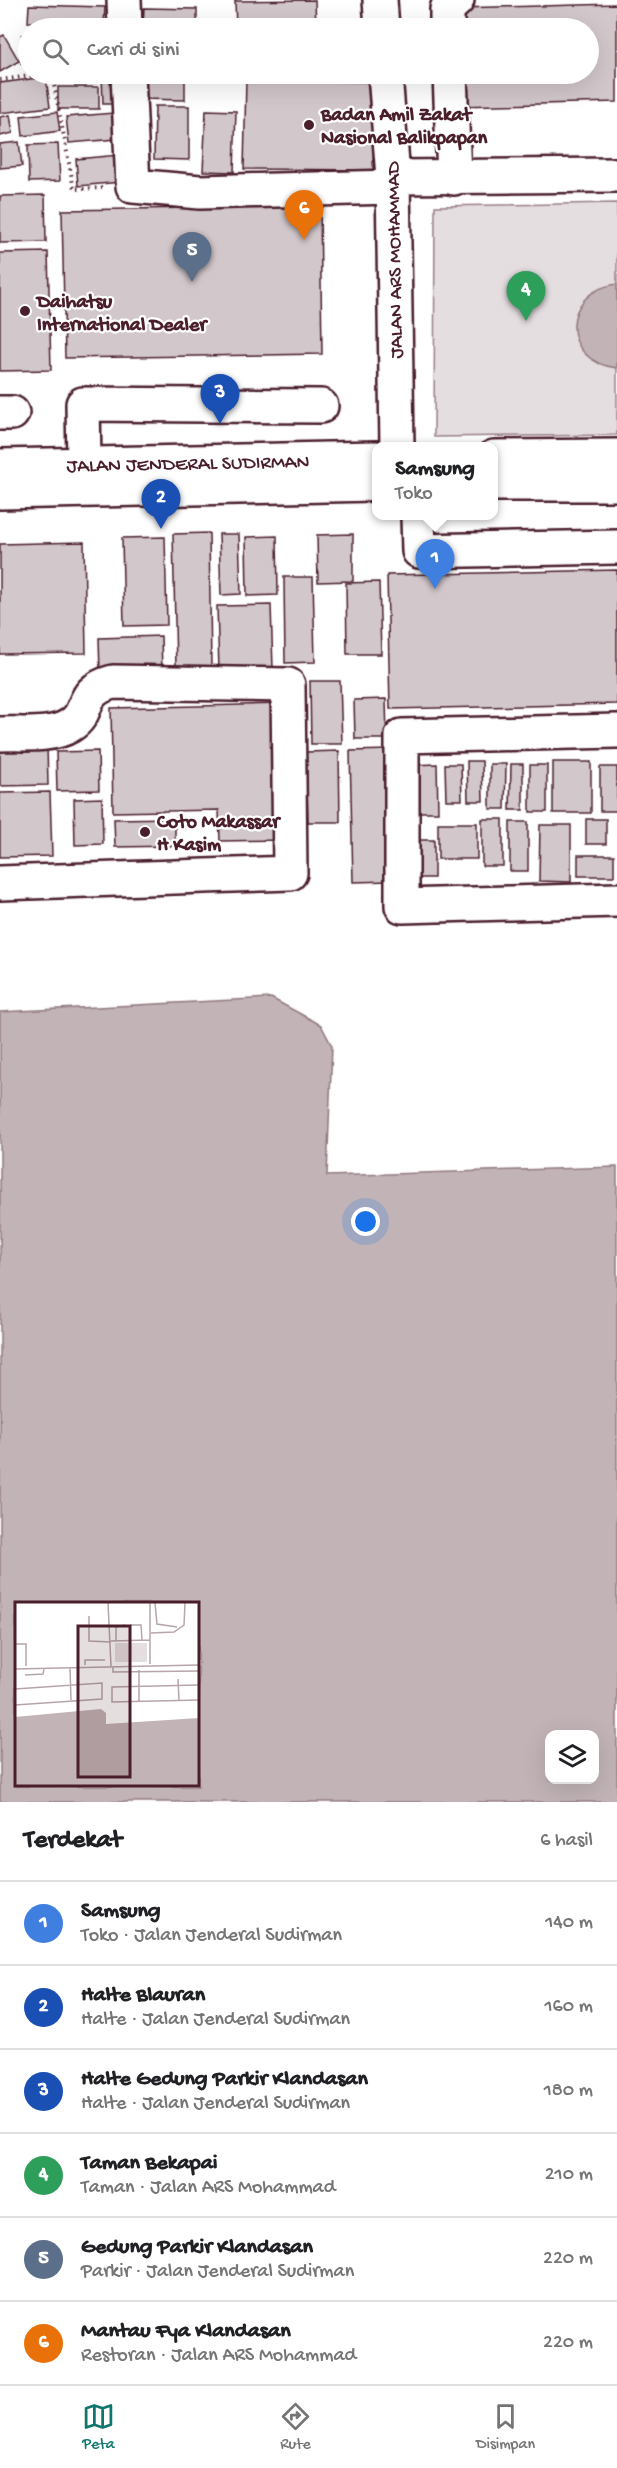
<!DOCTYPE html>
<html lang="id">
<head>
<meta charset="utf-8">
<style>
	:root { --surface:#fff; --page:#f6f6f6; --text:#202124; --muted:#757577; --line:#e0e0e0; --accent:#0f766e }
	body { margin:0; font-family:"Gochi Hand",sans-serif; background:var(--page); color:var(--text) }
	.controls { position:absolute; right:18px; bottom:18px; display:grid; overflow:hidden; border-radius:12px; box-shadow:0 6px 24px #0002 }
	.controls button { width:54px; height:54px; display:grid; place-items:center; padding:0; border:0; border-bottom:2px solid var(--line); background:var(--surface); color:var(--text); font:30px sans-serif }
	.you { position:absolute; left:366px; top:1222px; width:21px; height:21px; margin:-15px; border:4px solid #fff; border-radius:50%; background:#1a73e8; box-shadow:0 0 0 9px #1a73e833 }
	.badge { display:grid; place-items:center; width:39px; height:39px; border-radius:50%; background:var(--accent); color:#fff; font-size:20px; font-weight:700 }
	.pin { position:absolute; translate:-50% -50px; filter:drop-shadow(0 2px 3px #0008) }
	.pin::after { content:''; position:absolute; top:32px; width:21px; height:18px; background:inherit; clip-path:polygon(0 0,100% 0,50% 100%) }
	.popup { position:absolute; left:372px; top:442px; width:126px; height:78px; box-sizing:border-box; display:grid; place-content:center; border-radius:12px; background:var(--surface); filter:drop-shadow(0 2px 4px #0005); font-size:20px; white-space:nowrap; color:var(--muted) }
	.popup b { font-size:22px; color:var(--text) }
	.popup::after { content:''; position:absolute; left:50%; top:100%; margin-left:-12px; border:12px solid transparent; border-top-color:var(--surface) }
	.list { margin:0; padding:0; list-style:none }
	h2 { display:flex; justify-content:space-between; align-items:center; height:78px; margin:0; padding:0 24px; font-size:26px }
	h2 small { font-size:20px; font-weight:400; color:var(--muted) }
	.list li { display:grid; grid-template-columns:39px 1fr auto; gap:18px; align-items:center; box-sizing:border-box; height:84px; padding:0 24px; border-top:2px solid var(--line) }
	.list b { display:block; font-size:22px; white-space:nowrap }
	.list p { margin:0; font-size:20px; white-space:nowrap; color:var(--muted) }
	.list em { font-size:20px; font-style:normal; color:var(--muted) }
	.icon { flex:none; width:33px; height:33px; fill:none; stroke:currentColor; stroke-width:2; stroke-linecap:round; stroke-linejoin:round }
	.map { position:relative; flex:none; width:617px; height:1802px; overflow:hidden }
	.search { position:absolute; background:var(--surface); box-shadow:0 6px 24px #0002; left:18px; right:18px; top:18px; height:66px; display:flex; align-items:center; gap:15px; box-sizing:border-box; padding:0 21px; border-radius:33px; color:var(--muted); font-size:22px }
	.sheet { height:582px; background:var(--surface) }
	nav { display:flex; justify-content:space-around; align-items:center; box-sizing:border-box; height:84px; border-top:2px solid var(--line); background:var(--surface); font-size:16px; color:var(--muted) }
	nav a { display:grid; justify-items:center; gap:3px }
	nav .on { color:var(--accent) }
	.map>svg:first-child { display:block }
	.green { fill:#e5dee0; stroke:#987e86; stroke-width:1.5 }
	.water { fill:#c1b3b6; stroke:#91787e; stroke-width:1.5; fill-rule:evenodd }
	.building { fill:#d2c7cb; stroke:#4a1f2b; stroke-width:1.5 }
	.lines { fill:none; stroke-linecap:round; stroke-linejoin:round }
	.minor-casing { stroke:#4a1f2b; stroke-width:38 }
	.highway-casing { stroke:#4a1f2b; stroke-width:38 }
	.path { stroke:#4a1f2b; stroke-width:4; stroke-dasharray:1.5 4.5; stroke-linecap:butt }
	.minor { stroke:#fff; stroke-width:33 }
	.highway { stroke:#fff; stroke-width:33 }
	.poi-dot { fill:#4a1f2b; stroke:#fff; stroke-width:2 }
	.labels { text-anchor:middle; stroke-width:4.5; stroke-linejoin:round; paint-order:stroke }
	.poi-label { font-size:20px; font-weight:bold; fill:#4a1f2b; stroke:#fff; text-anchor:start }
	.street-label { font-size:20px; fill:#4a1f2b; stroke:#fff }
	.inset-road { fill:none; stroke:#b7a5aa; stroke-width:1.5 }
	.view { fill:#4a1f2b; fill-opacity:0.15; stroke:#4a1f2b; stroke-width:3 }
	.inset-edge { fill:none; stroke:#4a1f2b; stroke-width:3 }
</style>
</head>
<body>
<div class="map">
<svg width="617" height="1802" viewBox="0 0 617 1802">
	<rect width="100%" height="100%" fill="#fff"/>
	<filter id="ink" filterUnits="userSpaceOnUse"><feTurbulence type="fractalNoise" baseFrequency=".0167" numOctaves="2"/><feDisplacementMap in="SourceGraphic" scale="12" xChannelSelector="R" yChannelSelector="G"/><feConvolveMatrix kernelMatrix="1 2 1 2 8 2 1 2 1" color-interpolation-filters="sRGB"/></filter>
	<g filter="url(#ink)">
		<path class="green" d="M 617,203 L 617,435 L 434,437 L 435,206 Z"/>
		<g class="water">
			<path d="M 617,284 L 617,368 C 559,362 560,291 617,284 Z"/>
			<path d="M 271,998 L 321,1025 L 332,1046 L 327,1176 L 617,1167 L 617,1802 L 0,1802 L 0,1012 ZM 16,1604 L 198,1604 L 198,1786 L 16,1786 ZM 550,1734 L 594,1734 L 594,1780 L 550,1780 Z"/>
		</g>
		<g class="building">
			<path d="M 315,0 L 316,28 L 236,28 L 235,1 Z"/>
			<path d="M 617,4 L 617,102 L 458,106 L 457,74 L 588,74 L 588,28 L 456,28 L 456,8 Z"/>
			<path d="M 29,5 L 105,7 L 104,24 L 28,22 Z"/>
			<path d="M 144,8 L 197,9 L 197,28 L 143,28 Z"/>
			<path d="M 4,35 L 19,61 L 0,72 L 0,37 Z"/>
			<path d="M 22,35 L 28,35 L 28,64 L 21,64 Z"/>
			<path d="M 56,74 L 96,74 L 95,83 L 56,83 Z"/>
			<path d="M 102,74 L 123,74 L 123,104 L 103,104 Z"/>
			<path d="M 142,74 L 185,74 L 185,100 L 142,99 Z"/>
			<path d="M 46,77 L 50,107 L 0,113 L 0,83 Z"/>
			<path d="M 246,80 L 375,82 L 373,170 L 244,169 Z"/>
			<rect x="58" y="87" width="41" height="22"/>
			<path d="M 155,106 L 189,106 L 189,160 L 154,159 Z"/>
			<path d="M 206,110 L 236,111 L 234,172 L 203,171 Z"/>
			<path d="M 57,112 L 60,131 L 23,136 L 21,116 Z"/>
			<path d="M 126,112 L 129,138 L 69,143 L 66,117 Z"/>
			<path d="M 10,115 L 13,133 L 0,136 L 0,117 Z"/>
			<path d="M 19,142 L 22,166 L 0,168 L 0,144 Z"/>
			<path d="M 58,144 L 60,181 L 29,182 L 28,145 Z"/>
			<path d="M 119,155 L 121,182 L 78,186 L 76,159 Z"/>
			<path d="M 45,195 L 46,242 L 0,243 L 0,196 Z"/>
			<path d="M 320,206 L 322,354 L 65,358 L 62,210 Z"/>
			<path d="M 48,252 L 51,370 L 0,371 L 0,253 Z"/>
			<path d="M 209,533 L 211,667 L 176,668 L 173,534 Z"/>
			<path d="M 219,534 L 239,534 L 241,594 L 221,595 Z"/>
			<path d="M 353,534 L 353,581 L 318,582 L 317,535 Z"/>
			<path d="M 277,536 L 278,595 L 247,596 L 246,537 Z"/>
			<path d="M 165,537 L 167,625 L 124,626 L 122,538 Z"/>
			<path d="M 84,542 L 86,653 L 0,654 L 0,544 Z"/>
			<path d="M 617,570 L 617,704 L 390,709 L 387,575 Z"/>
			<path d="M 284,577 L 313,577 L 315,662 L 285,663 Z"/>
			<path d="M 379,582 L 381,654 L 347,654 L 346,583 Z"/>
			<path d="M 271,605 L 273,669 L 219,670 L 217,606 Z"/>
			<path d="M 161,636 L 162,672 L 100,673 L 99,638 Z"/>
			<path d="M 310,681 L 340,681 L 342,744 L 311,744 Z"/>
			<path d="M 386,699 L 387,739 L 355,739 L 354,700 Z"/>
			<path d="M 282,704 L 285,840 L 220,841 L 219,810 L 113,812 L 111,708 Z"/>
			<path d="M 47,745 L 48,785 L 0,786 L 0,746 Z"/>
			<path d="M 389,750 L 391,881 L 353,882 L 350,751 Z"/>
			<path d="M 98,751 L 99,790 L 57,791 L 56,752 Z"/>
			<path d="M 339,751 L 340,822 L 308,822 L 306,752 Z"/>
			<path d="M 467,761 L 482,761 L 483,801 L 468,801 Z"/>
			<rect x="553" y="762" width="38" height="51"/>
			<path d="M 437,764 L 438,812 L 412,812 L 411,765 Z"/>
			<path d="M 445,764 L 461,764 L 462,800 L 446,800 Z"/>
			<path d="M 490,764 L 506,764 L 505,809 L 490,809 Z"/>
			<path d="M 511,764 L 523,764 L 523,810 L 510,810 Z"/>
			<rect x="530" y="765" width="17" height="47"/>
			<rect x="600" y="767" width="17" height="44"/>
			<path d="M 50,792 L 52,856 L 0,857 L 0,793 Z"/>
			<path d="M 102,798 L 103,844 L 75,845 L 74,799 Z"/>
			<path d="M 175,818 L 175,846 L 115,847 L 114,819 Z"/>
			<rect x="482" y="819" width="21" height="47"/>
			<rect x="586" y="819" width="20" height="25"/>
			<rect x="510" y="822" width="18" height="49"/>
			<rect x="438" y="823" width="39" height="36"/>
			<path d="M 540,825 L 571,825 L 571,882 L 539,881 Z"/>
			<rect x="409" y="840" width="25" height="38"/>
			<rect x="578" y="855" width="36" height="21"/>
		</g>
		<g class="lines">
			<defs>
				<g id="minor">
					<path d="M 124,0 L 125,28"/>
					<path d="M 380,0 L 382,28"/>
					<path d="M 447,28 L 447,9 L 457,0"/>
					<path d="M 128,74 L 133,186 L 200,192 L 393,187"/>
					<path d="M 385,74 L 393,177 L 397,446"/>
					<path d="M 450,74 L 454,178"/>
					<path d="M 393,177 L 617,175"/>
					<path d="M 0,413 L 12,413"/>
					<path d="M 84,463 L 83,404 L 321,406"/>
					<path d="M 418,516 L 419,551 L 617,547"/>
					<path d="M 617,731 L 402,736 L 402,906 L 617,900"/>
					<path d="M 0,734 C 21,733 51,737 69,726 C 93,712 76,692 113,682 L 288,685 L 290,873 L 0,883"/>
				</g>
				<g id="highway">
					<path d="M 494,457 L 617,456"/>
					<path d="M 0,466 L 376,458"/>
					<path d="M 494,484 L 617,484"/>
					<path d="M 0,492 L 376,484"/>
				</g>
			</defs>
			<use href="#minor" class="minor-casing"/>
			<use href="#highway" class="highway-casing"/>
			<g class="path">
				<path d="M 52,74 L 74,189 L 102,188"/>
				<path d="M 0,80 L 45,74"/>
			</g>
			<use href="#minor" class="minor"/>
			<use href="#highway" class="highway"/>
		</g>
	</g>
	<g class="poi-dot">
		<circle cx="309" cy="125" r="6"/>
		<circle cx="25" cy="311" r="6"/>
		<circle cx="145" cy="832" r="6"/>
	</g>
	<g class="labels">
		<g class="poi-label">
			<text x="321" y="120">Badan Amil Zakat<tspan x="321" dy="23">Nasional Balikpapan</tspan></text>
			<text x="37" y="307">Daihatsu<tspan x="37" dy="23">International Dealer</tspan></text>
			<text x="157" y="827">Coto Makassar<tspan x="157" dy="23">H Kasim</tspan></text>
		</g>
		<g class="street-label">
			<text transform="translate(393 260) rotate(-91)" y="7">JALAN ARS MOHAMMAD</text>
			<text transform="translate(188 462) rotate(-1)" y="7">JALAN JENDERAL SUDIRMAN</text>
		</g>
	</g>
	<g transform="translate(15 1602)">
		<rect width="184" height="184" fill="#fff"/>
		<path d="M 100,41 L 132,41 L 132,60 L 100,60 Z" fill="#e5dee0"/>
		<path d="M 86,107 L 91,111 L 91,122 L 184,116 L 184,184 L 0,184 L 0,115 Z" fill="#c1b3b6"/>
		<path class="inset-road" d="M 93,1 L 96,64M 140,1 L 142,22 L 162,25M 74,14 L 74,39 L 96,40M 115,23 L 126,23 L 127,38M 136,31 L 159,30 L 169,23 L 170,1M 96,39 L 135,38M 101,39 L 101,25 L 110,23M 0,42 L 11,42 L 11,64M 135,62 L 135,1M 70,63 L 70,58 L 90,58M 98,65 L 98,70 L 184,69M 55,66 L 56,98M 0,67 L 184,63M 10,73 L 28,72 L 29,67M 163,77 L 164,99M 184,83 L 97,85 L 97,100 L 184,98M 0,87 L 87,81 L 87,97 L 0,103M 124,99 L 124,68"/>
		<path class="view" d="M 63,24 L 115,24 L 115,175 L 63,175 Z"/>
		<rect width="184" height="184" class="inset-edge"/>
	</g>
</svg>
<div class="controls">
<button><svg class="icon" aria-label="layers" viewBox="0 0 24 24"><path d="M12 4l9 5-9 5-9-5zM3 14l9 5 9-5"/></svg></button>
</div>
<div class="you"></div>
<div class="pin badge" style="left:435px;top:589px;background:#3f7fe0">1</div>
<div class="popup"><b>Samsung</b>Toko</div>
<div class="pin badge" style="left:161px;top:529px;background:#1a4fb4">2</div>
<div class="pin badge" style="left:220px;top:424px;background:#1a4fb4">3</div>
<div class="pin badge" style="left:526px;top:321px;background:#2e9e5b">4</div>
<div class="pin badge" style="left:192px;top:282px;background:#5c6f8a">5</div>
<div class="pin badge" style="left:304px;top:240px;background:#e8710a">6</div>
<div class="search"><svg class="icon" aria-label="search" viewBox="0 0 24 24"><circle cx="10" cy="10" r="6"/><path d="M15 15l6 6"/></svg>Cari di sini</div>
</div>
<section class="sheet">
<h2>Terdekat<small>6 hasil</small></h2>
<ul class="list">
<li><span class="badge" style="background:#3f7fe0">1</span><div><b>Samsung</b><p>Toko · Jalan Jenderal Sudirman</p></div><em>140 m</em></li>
<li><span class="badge" style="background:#1a4fb4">2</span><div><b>Halte Blauran</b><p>Halte · Jalan Jenderal Sudirman</p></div><em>160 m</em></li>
<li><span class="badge" style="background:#1a4fb4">3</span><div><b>Halte Gedung Parkir Klandasan</b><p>Halte · Jalan Jenderal Sudirman</p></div><em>180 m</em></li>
<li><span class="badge" style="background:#2e9e5b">4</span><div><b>Taman Bekapai</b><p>Taman · Jalan ARS Mohammad</p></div><em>210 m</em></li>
<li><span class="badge" style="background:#5c6f8a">5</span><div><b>Gedung Parkir Klandasan</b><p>Parkir · Jalan Jenderal Sudirman</p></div><em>220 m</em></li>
<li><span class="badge" style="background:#e8710a">6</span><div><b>Mantau Fya Klandasan</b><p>Restoran · Jalan ARS Mohammad</p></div><em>220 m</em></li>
</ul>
</section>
<nav>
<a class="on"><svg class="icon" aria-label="map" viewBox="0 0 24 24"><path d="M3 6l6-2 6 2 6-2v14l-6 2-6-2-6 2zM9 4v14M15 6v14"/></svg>Peta</a>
<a><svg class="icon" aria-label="directions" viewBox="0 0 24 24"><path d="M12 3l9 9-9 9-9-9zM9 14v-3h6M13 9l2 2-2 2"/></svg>Rute</a>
<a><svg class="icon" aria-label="saved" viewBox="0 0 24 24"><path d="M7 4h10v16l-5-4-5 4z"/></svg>Disimpan</a>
</nav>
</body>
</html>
